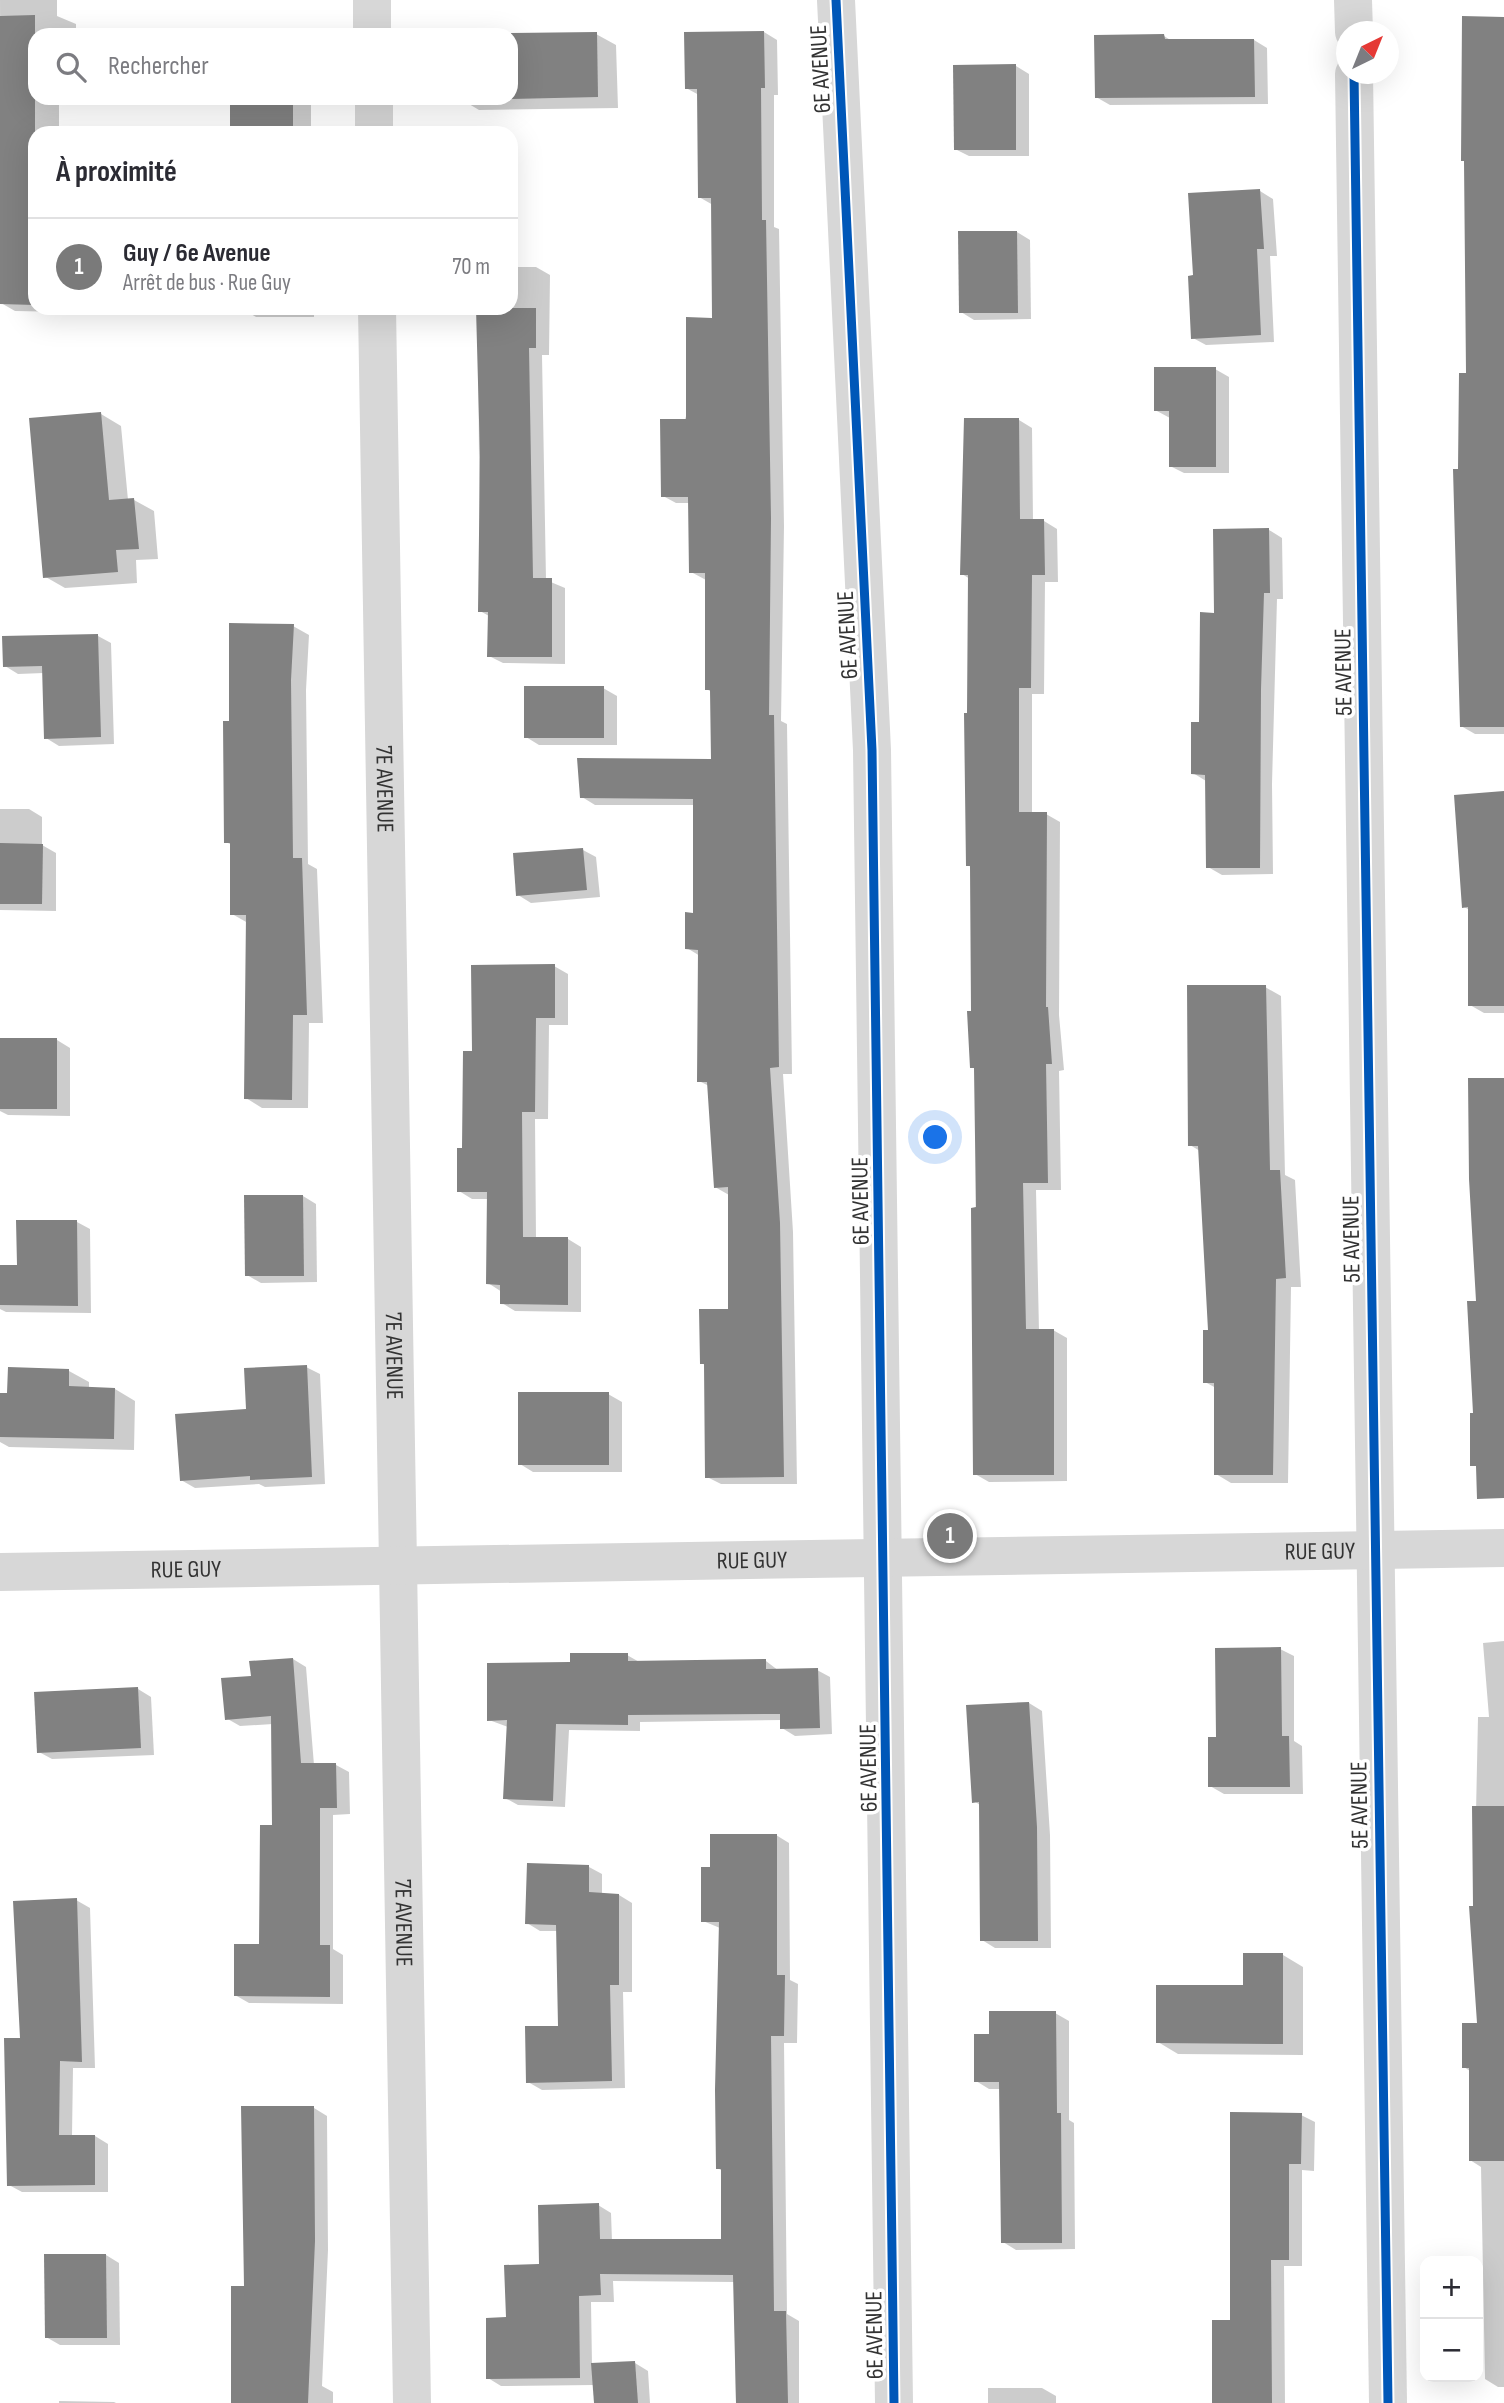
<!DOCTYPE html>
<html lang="fr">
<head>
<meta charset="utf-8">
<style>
	:root { --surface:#fff; --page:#f7f7f7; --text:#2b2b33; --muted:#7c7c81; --line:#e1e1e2; --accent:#7a7a7a }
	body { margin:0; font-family:"Sofia Sans Condensed",sans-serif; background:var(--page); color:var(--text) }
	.controls { position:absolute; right:21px; bottom:21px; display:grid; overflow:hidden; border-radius:14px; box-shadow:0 7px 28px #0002 }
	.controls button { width:63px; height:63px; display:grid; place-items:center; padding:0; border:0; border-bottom:2px solid var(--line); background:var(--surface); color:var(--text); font:35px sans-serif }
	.compass { position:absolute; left:1336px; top:21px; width:63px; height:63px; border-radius:50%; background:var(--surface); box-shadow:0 7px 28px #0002; rotate:43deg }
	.you { position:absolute; left:936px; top:1138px; width:24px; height:24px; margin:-18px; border:5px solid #fff; border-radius:50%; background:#1a73e8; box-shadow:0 0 0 10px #1a73e833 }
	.badge { display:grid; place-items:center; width:46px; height:46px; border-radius:50%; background:var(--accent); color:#fff; font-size:23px; font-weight:700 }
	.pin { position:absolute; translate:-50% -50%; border:4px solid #fff; box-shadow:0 2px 7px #0006 }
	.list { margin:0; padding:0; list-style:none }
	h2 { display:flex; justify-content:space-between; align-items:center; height:91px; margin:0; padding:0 28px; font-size:30px }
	h2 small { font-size:23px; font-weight:400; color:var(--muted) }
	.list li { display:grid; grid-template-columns:46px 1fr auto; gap:21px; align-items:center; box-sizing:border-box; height:98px; padding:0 28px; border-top:2px solid var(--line) }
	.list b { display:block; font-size:26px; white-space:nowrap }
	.list p { margin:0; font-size:23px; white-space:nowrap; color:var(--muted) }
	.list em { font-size:23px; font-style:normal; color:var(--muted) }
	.icon { flex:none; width:38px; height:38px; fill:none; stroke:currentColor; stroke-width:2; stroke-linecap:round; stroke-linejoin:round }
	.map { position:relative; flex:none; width:1504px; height:2403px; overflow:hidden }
	.search { position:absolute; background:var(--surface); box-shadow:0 7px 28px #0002; left:28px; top:28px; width:490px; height:77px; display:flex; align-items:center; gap:18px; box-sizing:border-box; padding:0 24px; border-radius:21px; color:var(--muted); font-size:26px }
	.panel { position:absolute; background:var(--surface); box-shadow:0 7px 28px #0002; left:28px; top:126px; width:490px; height:189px; border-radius:21px }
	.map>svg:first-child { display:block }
	.shadow { fill:#0003 }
	.building { fill:#818181 }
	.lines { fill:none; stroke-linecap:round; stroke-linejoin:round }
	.minor { stroke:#d7d7d7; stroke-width:38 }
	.cycleway-casing { stroke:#fff; stroke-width:13 }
	.cycleway { stroke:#0057b8; stroke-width:9 }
	.labels { text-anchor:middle; stroke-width:7; stroke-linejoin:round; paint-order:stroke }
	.street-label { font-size:24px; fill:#333; stroke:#fff }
</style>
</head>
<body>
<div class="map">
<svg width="1504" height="2403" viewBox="0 0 1504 2403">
	<rect width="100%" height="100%" fill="#fff"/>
	<g class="shadow">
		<path d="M 0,0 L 57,0 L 57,16 L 76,24 L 76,35 L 35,35 L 35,98 L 59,98 L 59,133 L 35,133 L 35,308 L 66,308 L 66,312 L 15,311 L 1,303 Z"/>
		<path d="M 1504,19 L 1504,734 L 1475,734 L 1461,726 L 1460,471 L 1467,375 L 1466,162 L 1462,160 Z"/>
		<path d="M 764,32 L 777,40 L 778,95 L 774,95 L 774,227 L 779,229 L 784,526 L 781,721 L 787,724 L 792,1074 L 783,1074 L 793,1232 L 797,1484 L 721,1484 L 707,1477 L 706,1366 L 702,1363 L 729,1311 L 729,1195 L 715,1187 L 709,1086 L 699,1081 L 700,956 L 687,948 L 695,914 L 695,805 L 595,805 L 582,797 L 713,760 L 711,692 L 707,689 L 706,580 L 691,572 L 690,503 L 676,503 L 663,496 L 714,319 L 713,205 L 699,197 L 699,95 L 686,88 Z"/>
		<path d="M 596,34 L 616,45 L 618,108 L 479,110 L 459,98 L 511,98 L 511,35 Z"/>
		<path d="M 1164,36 L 1172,41 L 1254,40 L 1267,48 L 1268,104 L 1110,105 L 1096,97 Z"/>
		<path d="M 1016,66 L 1029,74 L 1029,156 L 969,156 L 955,149 Z"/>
		<path d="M 232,98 L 311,98 L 311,133 L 231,133 Z"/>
		<path d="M 1260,191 L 1273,199 L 1277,256 L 1270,256 L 1274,342 L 1206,345 L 1193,338 L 1195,277 Z"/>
		<path d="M 1017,232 L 1030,240 L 1031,319 L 974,320 L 961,312 Z"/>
		<path d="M 511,267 L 536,267 L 550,275 L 549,355 L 542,355 L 546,580 L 565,588 L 565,664 L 503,663 L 489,656 L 489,616 L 480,611 L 478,308 L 511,308 Z"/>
		<path d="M 241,308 L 314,308 L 314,317 L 256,317 Z"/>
		<path d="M 1215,369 L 1229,377 L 1229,473 L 1184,473 L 1170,466 L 1170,418 L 1155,410 Z"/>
		<path d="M 101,414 L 121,426 L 128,500 L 134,500 L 154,511 L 158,559 L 136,560 L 137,583 L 65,588 L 44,576 Z"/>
		<path d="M 1019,420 L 1032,428 L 1033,521 L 1044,521 L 1057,529 L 1058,582 L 1045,582 L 1044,694 L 1032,694 L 1032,814 L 1046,814 L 1060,822 L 1059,1015 L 1064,1070 L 1059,1071 L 1061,1190 L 1036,1190 L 1039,1331 L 1053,1330 L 1067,1338 L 1067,1481 L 989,1482 L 975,1474 L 976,1069 L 972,1067 L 972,868 L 968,865 L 970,579 L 962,574 Z"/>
		<path d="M 1269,530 L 1282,538 L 1283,599 L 1277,599 L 1272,784 L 1273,874 L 1222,875 L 1208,867 L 1206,781 L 1193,773 L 1216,614 L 1215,531 Z"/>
		<path d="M 293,626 L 309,635 L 306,690 L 308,864 L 317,869 L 323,1023 L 309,1023 L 308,1108 L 262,1108 L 246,1098 L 248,923 L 232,914 L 232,845 L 226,842 L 230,723 Z"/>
		<path d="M 98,636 L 111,643 L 114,744 L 59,746 L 46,738 L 44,673 L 18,674 L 5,666 Z"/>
		<path d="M 603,688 L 617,696 L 617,745 L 539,745 L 526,737 Z"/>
		<path d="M 1504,793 L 1504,1013 L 1484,1013 L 1470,1005 L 1470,910 L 1464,907 Z"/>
		<path d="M 0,809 L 29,809 L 42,817 L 42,845 L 56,853 L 56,911 L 0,910 Z"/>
		<path d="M 583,850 L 596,857 L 600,897 L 531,903 L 518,895 Z"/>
		<path d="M 554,966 L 568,974 L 568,1025 L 549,1025 L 548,1119 L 535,1119 L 536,1239 L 568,1239 L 581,1247 L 581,1312 L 515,1311 L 502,1303 L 502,1292 L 488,1283 L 489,1199 L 472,1199 L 459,1191 L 474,1053 Z"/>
		<path d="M 1265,987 L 1281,996 L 1285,1175 L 1295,1180 L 1301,1287 L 1291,1287 L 1288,1483 L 1231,1483 L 1216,1474 L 1216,1388 L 1205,1382 L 1210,1332 L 1200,1151 L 1190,1145 Z"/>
		<path d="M 0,1039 L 57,1040 L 70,1048 L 70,1116 L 8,1115 L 0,1111 Z"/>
		<path d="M 303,1196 L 316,1204 L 317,1282 L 261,1283 L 247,1275 Z"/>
		<path d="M 77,1222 L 90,1229 L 91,1313 L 6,1312 L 0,1309 L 0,1267 L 19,1267 Z"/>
		<path d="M 306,1367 L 320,1374 L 325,1484 L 265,1487 L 259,1484 L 195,1488 L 181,1480 L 248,1410 Z"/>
		<path d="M 69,1371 L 89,1382 L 89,1389 L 115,1389 L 135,1401 L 134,1450 L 9,1447 L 0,1442 L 0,1395 L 9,1395 Z"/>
		<path d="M 608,1394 L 622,1402 L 622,1472 L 533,1472 L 520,1464 Z"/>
		<path d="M 1504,1641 L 1504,2387 L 1498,2387 L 1485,2379 L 1481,2167 L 1470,2160 L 1470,2071 L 1464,2067 L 1479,2025 L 1474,1908 L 1478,1717 L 1489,1717 L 1483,1643 Z"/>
		<path d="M 1280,1649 L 1294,1656 L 1294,1741 L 1302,1746 L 1303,1794 L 1224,1794 L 1210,1786 L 1217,1738 Z"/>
		<path d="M 627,1655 L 641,1663 L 766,1661 L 779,1671 L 817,1670 L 830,1677 L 832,1734 L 795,1736 L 782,1728 L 782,1720 L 640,1722 L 640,1731 L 569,1730 L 565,1807 L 518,1805 L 505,1798 L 508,1727 L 489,1720 L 572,1664 Z"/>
		<path d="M 293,1659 L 306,1667 L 314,1765 L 336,1765 L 349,1772 L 350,1814 L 333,1815 L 333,1949 L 343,1955 L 343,2004 L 249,2003 L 235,1995 L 261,1946 L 274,1827 L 273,1724 L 240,1726 L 226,1718 L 253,1678 Z"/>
		<path d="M 138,1689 L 151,1697 L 154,1755 L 52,1759 L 39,1752 Z"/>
		<path d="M 1029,1703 L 1042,1711 L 1050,1835 L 1051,1948 L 995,1948 L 982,1940 L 980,1805 L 974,1801 Z"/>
		<path d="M 776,1835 L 789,1843 L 790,1980 L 798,1984 L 797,2043 L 784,2043 L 787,2314 L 799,2321 L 799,2403 L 736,2403 L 734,2282 L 613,2281 L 614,2302 L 591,2302 L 592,2365 L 635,2363 L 648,2371 L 650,2403 L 595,2403 L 594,2385 L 501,2386 L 488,2378 L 508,2319 L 541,2265 L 598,2205 L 611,2213 L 612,2241 L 722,2241 L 722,2171 L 718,2168 L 720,1928 L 703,1921 L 712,1869 Z"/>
		<path d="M 589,1867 L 602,1874 L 602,1895 L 619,1895 L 632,1903 L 632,1992 L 623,1992 L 625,2088 L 542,2090 L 528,2082 L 560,2027 L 558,1931 L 540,1931 L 527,1923 Z"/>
		<path d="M 76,1900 L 90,1908 L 95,2068 L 73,2068 L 72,2136 L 95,2136 L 108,2144 L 108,2192 L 22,2192 L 9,2185 L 22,2040 Z"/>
		<path d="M 1245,1955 L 1283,1955 L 1303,1967 L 1303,2055 L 1178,2054 L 1158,2042 L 1244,1987 Z"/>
		<path d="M 1055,2013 L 1069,2021 L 1069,2120 L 1074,2123 L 1075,2249 L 1016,2250 L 1003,2242 L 1001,2089 L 989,2089 L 976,2081 L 990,2036 Z"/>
		<path d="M 314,2108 L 327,2116 L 328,2250 L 322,2386 L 333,2392 L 333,2403 L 233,2403 L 246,2288 Z"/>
		<path d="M 1301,2115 L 1315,2122 L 1314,2171 L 1302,2170 L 1302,2266 L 1284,2266 L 1285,2403 L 1214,2403 L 1232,2322 Z"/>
		<path d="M 106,2255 L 119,2263 L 120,2345 L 60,2345 L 46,2337 Z"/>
		<path d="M 988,2388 L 1042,2388 L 1056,2396 L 1056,2403 L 988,2403 Z"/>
		<path d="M 59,2401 L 114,2402 L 116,2403 L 59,2403 Z"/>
	</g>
	<g class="building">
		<path d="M 35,15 L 35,305 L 0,304 L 0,16 Z"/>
		<path d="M 1462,16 L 1504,17 L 1504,727 L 1460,727 L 1453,469 L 1458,469 L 1459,373 L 1466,373 L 1464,161 L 1461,161 Z"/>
		<path d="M 764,31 L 765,88 L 761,88 L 762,220 L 766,220 L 771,518 L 769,715 L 774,715 L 779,1067 L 770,1068 L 780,1223 L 784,1477 L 705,1478 L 704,1364 L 700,1364 L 699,1309 L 728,1309 L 728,1187 L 714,1188 L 707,1082 L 697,1082 L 698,950 L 685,949 L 685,912 L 693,913 L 693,799 L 580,798 L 577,758 L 711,759 L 710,690 L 705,690 L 705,573 L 689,573 L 688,497 L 661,497 L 660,419 L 686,419 L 686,317 L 712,318 L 711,198 L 698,198 L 697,89 L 685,89 L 684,32 Z"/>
		<path d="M 597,32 L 598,97 L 511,99 L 511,33 Z"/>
		<path d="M 1164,34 L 1165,39 L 1254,39 L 1255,97 L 1095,98 L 1094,35 Z"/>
		<path d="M 1016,64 L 1016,150 L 954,150 L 953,65 Z"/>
		<rect x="230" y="98" width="63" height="35"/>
		<path d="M 1260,189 L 1264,249 L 1257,249 L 1261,335 L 1191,339 L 1188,276 L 1193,275 L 1188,193 Z"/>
		<path d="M 958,231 L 1017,231 L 1018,313 L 959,313 Z"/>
		<path d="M 476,308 L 536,308 L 536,348 L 529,348 L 533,578 L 552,578 L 552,657 L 487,657 L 488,612 L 478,612 L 480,457 Z"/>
		<path d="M 1154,367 L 1216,367 L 1216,467 L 1169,467 L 1169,411 L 1154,411 Z"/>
		<path d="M 101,412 L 109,500 L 134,498 L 139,549 L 116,550 L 118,572 L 43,578 L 29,418 Z"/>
		<path d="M 964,418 L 1019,418 L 1020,519 L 1044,519 L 1045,575 L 1032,575 L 1031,688 L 1019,688 L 1019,812 L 1047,812 L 1046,1007 L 1048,1007 L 1052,1064 L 1046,1064 L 1048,1183 L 1023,1183 L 1026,1329 L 1054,1329 L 1054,1475 L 973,1475 L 971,1208 L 976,1207 L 974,1068 L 970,1068 L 967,1011 L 971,1011 L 970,866 L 966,866 L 964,713 L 967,713 L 968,575 L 960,575 Z"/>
		<path d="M 1269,528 L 1270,593 L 1264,593 L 1261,689 L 1260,868 L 1206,868 L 1205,775 L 1191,774 L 1191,722 L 1199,722 L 1200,612 L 1214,613 L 1213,529 Z"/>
		<path d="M 229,623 L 294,624 L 291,680 L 293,858 L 302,858 L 307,1015 L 293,1015 L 292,1100 L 244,1099 L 246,915 L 230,915 L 230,843 L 224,843 L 223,721 L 229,721 Z"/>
		<path d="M 98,634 L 101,737 L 44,739 L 42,666 L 3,667 L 2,636 Z"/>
		<rect x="524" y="686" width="80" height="52"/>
		<path d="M 1504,791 L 1504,1006 L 1468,1006 L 1468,907 L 1462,908 L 1454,795 Z"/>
		<path d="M 0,843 L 43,844 L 42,904 L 0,904 Z"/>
		<path d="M 583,848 L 587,890 L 516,896 L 513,853 Z"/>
		<path d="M 555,964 L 555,1018 L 536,1018 L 535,1112 L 522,1112 L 523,1237 L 568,1237 L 568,1305 L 500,1304 L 500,1285 L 486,1284 L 487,1192 L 457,1192 L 457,1148 L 462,1148 L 463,1051 L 472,1051 L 471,965 Z"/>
		<path d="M 1187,985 L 1266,985 L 1270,1170 L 1280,1170 L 1286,1278 L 1276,1279 L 1273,1475 L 1214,1475 L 1214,1383 L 1203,1383 L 1203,1330 L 1208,1330 L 1198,1146 L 1188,1146 Z"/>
		<rect x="0" y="1038" width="57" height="71"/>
		<path d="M 1468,1078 L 1504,1078 L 1504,1498 L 1477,1499 L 1476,1466 L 1470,1466 L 1470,1413 L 1473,1413 L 1467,1301 L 1476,1301 L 1469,1179 Z"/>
		<path d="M 244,1195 L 303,1195 L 304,1276 L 245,1276 Z"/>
		<path d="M 16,1220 L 77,1220 L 78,1306 L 0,1305 L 0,1265 L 17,1265 Z"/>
		<path d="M 307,1365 L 312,1477 L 250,1480 L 250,1476 L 180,1481 L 175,1414 L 246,1409 L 244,1368 Z"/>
		<path d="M 8,1367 L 69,1369 L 69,1386 L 115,1388 L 114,1439 L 0,1437 L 0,1393 L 7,1393 Z"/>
		<rect x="518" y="1392" width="91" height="73"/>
		<path d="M 1281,1647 L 1282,1736 L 1289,1736 L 1290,1787 L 1208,1787 L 1208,1737 L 1216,1737 L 1215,1648 Z"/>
		<path d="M 570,1653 L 628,1653 L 628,1661 L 766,1659 L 766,1669 L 818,1668 L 820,1728 L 780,1729 L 780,1714 L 628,1715 L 628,1725 L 556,1724 L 553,1801 L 503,1799 L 507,1720 L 487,1721 L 487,1663 L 570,1662 Z"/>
		<path d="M 293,1658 L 301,1763 L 336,1763 L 337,1808 L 320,1808 L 320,1945 L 330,1945 L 330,1997 L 234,1996 L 234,1944 L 259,1944 L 260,1825 L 272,1825 L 271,1716 L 225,1720 L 221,1678 L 251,1676 L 249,1661 Z"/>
		<path d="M 138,1687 L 141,1748 L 37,1753 L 34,1692 Z"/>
		<path d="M 1029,1702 L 1037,1827 L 1038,1941 L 980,1941 L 979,1802 L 972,1803 L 966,1705 Z"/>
		<path d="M 1472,1806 L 1504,1806 L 1504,2161 L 1469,2161 L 1469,2068 L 1462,2068 L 1462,2023 L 1477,2023 L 1469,1906 L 1473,1906 Z"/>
		<path d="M 710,1834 L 777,1834 L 777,1975 L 785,1975 L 784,2036 L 771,2036 L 774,2311 L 786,2311 L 788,2403 L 736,2403 L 733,2275 L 600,2274 L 601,2295 L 579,2296 L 580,2378 L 486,2379 L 486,2318 L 506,2317 L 504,2265 L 539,2264 L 538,2205 L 599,2203 L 600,2239 L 721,2239 L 721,2169 L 716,2169 L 715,2090 L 719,1922 L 701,1922 L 701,1867 L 710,1867 Z"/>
		<path d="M 527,1863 L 589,1865 L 589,1892 L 619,1894 L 619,1985 L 610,1985 L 612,2081 L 526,2083 L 525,2026 L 558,2026 L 556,1925 L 525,1924 Z"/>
		<path d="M 77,1898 L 82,2062 L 60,2061 L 59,2135 L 95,2135 L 95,2185 L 7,2186 L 4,2038 L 20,2038 L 13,1901 Z"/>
		<path d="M 1243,1953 L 1283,1953 L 1283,2044 L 1156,2043 L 1156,1985 L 1243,1985 Z"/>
		<path d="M 989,2011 L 1056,2011 L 1057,2113 L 1061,2113 L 1062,2243 L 1001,2243 L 999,2082 L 974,2082 L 974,2034 L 989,2034 Z"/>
		<path d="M 241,2106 L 314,2106 L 315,2241 L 308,2403 L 231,2403 L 231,2286 L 244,2286 Z"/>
		<path d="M 1230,2112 L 1302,2113 L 1301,2164 L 1289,2164 L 1289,2260 L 1271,2260 L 1272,2403 L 1212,2403 L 1212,2320 L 1230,2320 Z"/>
		<path d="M 44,2254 L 106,2254 L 107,2338 L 45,2338 Z"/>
		<path d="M 635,2361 L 638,2403 L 594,2403 L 591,2363 Z"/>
	</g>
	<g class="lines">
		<g class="minor">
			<path d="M 372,0 L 372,35"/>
			<path d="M 836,0 L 872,750 L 894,2403"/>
			<path d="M 1353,0 L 1354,32"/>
			<path d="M 1354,74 L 1388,2403"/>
			<path d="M 374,98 L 374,133"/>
			<path id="s1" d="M 377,308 L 412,2403"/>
			<path id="s2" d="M 0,1572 L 1504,1548"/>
		</g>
		<defs>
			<g id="cycleway">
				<path d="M 836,0 L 872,750 L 894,2403"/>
				<path d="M 1354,74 L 1388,2403"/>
			</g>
		</defs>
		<use href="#cycleway" class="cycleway-casing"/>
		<use href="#cycleway" class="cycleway"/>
	</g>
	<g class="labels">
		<g class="street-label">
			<text transform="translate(820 69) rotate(-93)" y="8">6E AVENUE</text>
			<text transform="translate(847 635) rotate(-93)" y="8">6E AVENUE</text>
			<text transform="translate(1343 672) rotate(-91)" y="8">5E AVENUE</text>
			<text dy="8" stroke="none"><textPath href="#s1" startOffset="481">7E AVENUE</textPath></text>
			<text transform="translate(860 1201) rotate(-91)" y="8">6E AVENUE</text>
			<text transform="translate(1351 1239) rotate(-91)" y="8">5E AVENUE</text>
			<text dy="8" stroke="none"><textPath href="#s1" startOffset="1048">7E AVENUE</textPath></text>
			<text dy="8" stroke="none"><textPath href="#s2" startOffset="1320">RUE GUY</textPath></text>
			<text dy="8" stroke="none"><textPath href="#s2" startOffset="752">RUE GUY</textPath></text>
			<text dy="8" stroke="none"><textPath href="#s2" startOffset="186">RUE GUY</textPath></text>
			<text transform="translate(868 1768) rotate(-91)" y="8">6E AVENUE</text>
			<text transform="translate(1359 1805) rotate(-91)" y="8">5E AVENUE</text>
			<text dy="8" stroke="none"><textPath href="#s1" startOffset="1615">7E AVENUE</textPath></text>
			<text transform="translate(874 2335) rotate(-91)" y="8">6E AVENUE</text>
		</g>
	</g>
</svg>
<div class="controls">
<button>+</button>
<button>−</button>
</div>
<svg class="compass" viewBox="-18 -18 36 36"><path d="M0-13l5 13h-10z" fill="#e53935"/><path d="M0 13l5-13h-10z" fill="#7c7c81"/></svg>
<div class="you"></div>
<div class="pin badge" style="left:950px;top:1536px">1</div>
<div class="search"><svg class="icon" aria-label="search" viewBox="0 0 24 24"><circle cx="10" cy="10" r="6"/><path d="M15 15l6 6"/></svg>Rechercher</div>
<section class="panel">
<h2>À proximité<small></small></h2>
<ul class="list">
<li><span class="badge">1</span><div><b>Guy / 6e Avenue</b><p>Arrêt de bus · Rue Guy</p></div><em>70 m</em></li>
</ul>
</section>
</div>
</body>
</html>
